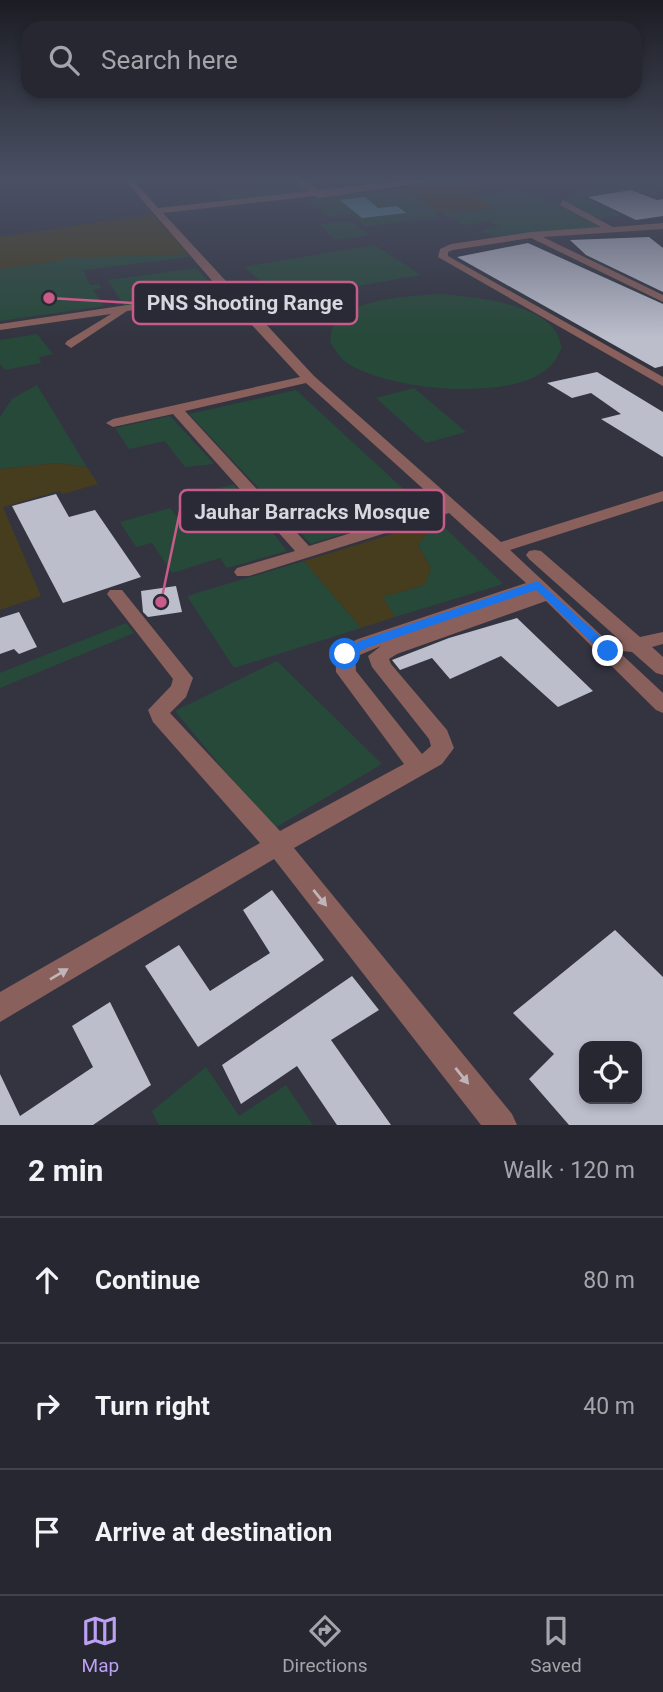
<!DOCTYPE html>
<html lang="en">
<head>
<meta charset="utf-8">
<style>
	:root { --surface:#262730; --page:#32333c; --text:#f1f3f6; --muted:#a4a5ab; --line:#42444c; --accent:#bca0f2 }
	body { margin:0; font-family:Roboto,sans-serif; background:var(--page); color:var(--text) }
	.controls { position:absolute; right:21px; bottom:21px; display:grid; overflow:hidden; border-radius:14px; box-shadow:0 4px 10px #0003 }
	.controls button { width:63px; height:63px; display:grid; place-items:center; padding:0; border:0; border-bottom:2px solid var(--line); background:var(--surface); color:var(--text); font:35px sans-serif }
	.stop { position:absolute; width:21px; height:21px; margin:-16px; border:5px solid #1a73e8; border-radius:50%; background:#fff }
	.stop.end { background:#1a73e8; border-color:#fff; box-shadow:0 2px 7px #0008 }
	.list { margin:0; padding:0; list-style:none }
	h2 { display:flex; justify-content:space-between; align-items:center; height:91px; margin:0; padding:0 28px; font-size:30px }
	h2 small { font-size:23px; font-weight:400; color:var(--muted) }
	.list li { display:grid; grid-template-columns:46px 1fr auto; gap:21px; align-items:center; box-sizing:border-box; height:126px; padding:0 28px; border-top:2px solid var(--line) }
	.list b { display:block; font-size:26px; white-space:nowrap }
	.list em { font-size:23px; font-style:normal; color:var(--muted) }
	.icon { flex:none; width:38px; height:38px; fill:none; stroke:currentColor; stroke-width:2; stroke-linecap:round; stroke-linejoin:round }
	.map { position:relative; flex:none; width:663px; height:1125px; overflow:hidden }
	.search { position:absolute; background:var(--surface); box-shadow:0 4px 10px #0003; left:21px; right:21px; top:21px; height:77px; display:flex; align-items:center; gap:18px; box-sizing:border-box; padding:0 24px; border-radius:21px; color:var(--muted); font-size:26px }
	.sheet { height:469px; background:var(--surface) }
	nav { display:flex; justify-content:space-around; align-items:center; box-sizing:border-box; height:98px; border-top:2px solid var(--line); background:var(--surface); font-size:19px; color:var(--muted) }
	nav a { display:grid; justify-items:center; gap:4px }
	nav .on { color:var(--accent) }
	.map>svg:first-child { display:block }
	.green { fill:#274939 }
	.sand { fill:#453d1d }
	.water { fill:#548c9a }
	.building { fill:#bcbecc; fill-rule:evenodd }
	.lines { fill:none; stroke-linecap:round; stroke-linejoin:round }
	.minor { fill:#89605c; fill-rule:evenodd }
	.oneway { fill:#c0b4b8 }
	.route { fill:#1a73e8 }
	.leader { fill:none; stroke:#c95b89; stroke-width:2.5 }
	.callout-dot { fill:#c95b89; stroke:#292a35; stroke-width:2.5 }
	.callout { fill:#292a35; stroke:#c95b89; stroke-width:2.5 }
	.callout-label { font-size:21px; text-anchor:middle; font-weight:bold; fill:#d7d8df }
</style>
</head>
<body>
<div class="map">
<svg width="663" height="1125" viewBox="0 0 663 1125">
	<rect width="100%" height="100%" fill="#333440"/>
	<g class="green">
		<path d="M 270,180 L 327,180 L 341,190 L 317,190 L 222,201 L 212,190 L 274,184 Z"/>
		<path d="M 595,180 L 663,180 L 663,188 L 654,190 L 663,195 L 651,196 L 631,190 L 582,197 L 622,215 L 600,219 L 559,202 Z"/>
		<path d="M 403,188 L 439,212 L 492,209 L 476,196 L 517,189 L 574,212 L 605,229 L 494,236 L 480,231 L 499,226 L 489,221 L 463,225 L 439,212 L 435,214 L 440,218 L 365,226 L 350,214 L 329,217 L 307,199 L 328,195 L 333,202 L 330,196 Z"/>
		<path d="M 352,221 L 369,235 L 335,240 L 319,224 Z"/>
		<path d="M 375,245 L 421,275 L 282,299 L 244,267 Z"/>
		<path d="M 188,254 L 190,257 L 83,270 L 90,285 L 99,284 L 101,288 L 93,290 L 104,306 L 0,321 L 0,269 L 60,261 L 66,258 Z"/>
		<path d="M 196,268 L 217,292 L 124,306 L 108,280 Z"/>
		<path d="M 440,294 C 472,297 537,302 556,332 C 559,337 560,343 562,348 C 559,352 557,358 554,362 C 522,405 381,391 343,360 C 338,355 334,348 330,342 C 331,338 331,330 333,326 C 349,298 412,296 440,294 Z"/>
		<path d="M 37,334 L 53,354 L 39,357 L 41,363 L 5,370 L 0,364 L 0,340 Z"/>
		<path d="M 37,385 L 87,467 L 57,463 L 0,469 L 0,417 L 12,399 Z"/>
		<path d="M 414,388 L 466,432 L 426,443 L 376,398 Z"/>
		<path d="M 296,390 L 424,508 L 311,544 L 189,414 Z"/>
		<path d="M 170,416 L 214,464 L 185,467 L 165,441 L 129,449 L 115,428 Z"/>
		<path d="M 234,484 L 287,551 L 227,568 L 220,558 L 172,573 L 152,543 L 136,547 L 120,522 L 170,508 L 189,532 L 224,522 L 200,493 Z"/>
		<path d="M 437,520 L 503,584 L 395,617 L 383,597 L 425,585 L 431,568 L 418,545 L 430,530 L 425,524 Z"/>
		<path d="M 304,561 L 361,628 L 234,668 L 187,596 Z"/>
		<path d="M 126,623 L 134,633 L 0,688 L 0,673 Z"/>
		<path d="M 277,661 L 382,764 L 273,829 L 175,711 Z"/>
		<path d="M 206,1067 L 239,1116 L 286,1085 L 313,1125 L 159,1125 L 152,1111 Z"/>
	</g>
	<g class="sand">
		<path d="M 452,180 L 469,180 L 484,185 L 474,194 L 494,208 L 439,212 L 403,188 Z"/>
		<path d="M 153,214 L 188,254 L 66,258 L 60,261 L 0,269 L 0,237 Z"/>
		<path d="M 57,463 L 87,467 L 98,484 L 63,494 L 59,491 L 3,507 L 41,596 L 0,610 L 0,469 Z"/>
		<path d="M 425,524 L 430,530 L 418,545 L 431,568 L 425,585 L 383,597 L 395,617 L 361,628 L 304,561 Z"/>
	</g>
	<path class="water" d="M 365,197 L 378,208 L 397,206 L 406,213 L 362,218 L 340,200 Z"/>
	<g class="building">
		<path d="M 631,190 L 657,200 L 663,199 L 663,216 L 636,220 L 588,197 Z"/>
		<path d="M 649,237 L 663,248 L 663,292 L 586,255 L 570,240 Z"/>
		<path d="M 528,243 L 663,304 L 663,366 L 655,368 L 457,257 Z"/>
		<path d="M 597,372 L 663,412 L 663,457 L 601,419 L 621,414 L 591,393 L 572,398 L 547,383 Z"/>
		<path d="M 56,494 L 69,517 L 95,510 L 141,577 L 63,603 L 12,506 Z"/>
		<path d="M 176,586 L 182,612 L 148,617 L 143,612 L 141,591 Z"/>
		<path d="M 19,612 L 37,647 L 19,654 L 14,649 L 0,654 L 0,618 Z"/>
		<path d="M 517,618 L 593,691 L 558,707 L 501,656 L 450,679 L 432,658 L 400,670 L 392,660 L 449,638 Z"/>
		<path d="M 272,890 L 324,960 L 198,1047 L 145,966 L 179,945 L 210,991 L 270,953 L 243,910 Z"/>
		<path d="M 615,930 L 663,977 L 663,1125 L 569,1125 L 529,1079 L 554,1054 L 513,1013 ZM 584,1046 L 637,1046 L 637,1099 L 584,1099 Z"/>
		<path d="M 352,976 L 379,1010 L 331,1040 L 391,1125 L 337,1125 L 297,1066 L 241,1104 L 222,1065 Z"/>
		<path d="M 110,1002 L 151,1085 L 93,1125 L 0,1125 L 0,1074 L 20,1116 L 93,1067 L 72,1026 Z"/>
	</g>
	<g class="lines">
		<g class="minor">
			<path d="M 125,180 L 133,180 L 158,208 L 309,191 L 295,180 L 304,180 L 318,190 L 413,180 L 439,180 L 319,198 L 315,196 L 163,213 L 314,376 L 501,542 L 663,491 L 663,501 L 510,550 L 663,693 L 663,713 L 656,710 L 546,601 L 397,654 L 389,659 L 391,664 L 447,730 L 454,748 L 442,764 L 294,848 L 512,1114 L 517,1125 L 481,1125 L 274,859 L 0,1022 L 0,992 L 260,843 L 153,722 L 148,710 L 171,686 L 173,679 L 110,598 L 107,594 L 110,590 L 122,590 L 193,678 L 186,697 L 170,713 L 280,831 L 404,764 L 336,672 C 335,648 338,649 358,639 L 526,583 L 449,513 L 249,576 L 237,576 L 234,572 L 237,568 L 295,551 L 173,414 L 113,427 L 106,423 L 113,419 L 300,377 L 226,297 L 127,311 L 71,348 L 65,344 L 67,341 L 111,314 L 0,330 L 0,324 L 221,291 ZM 306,383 L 441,505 L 309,546 L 185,411 ZM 381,646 L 368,656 L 372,667 L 429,739 L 431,746 L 422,754 L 356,671 L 355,657 Z"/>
			<path d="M 563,200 L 613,227 L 663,223 L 663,229 L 543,237 L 663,295 L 663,302 L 531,238 L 453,250 L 448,252 L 448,256 L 663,377 L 663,386 L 438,257 L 440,249 L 451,244 L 531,232 L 601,227 L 560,205 Z"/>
			<path d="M 535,550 L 541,551 L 640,637 L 663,632 L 663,644 L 652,647 L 663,657 L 663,675 L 656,673 L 632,652 L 622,651 L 619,646 L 622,642 L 529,559 L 526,555 L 529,551 Z"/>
		</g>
	</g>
	<defs><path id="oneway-solid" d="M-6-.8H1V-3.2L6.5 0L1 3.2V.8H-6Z" transform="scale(1.75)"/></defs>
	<g class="oneway">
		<use href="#oneway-solid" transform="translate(320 898) rotate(51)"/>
		<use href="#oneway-solid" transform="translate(59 974) rotate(-31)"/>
		<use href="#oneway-solid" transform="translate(462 1076) rotate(51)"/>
	</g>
	<linearGradient id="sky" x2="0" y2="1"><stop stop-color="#1c1d23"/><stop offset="0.53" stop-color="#4a5064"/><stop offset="1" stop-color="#4a5064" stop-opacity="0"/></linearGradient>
	<rect width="663" height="338" fill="url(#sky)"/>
	<path class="route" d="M 538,581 L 613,648 L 613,654 L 604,654 L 536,590 L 369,647 L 345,658 L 339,654 L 360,641 Z"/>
	<path class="leader" d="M49 298L133 303M161 602L180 511"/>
	<g class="callout-dot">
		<circle cx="49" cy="298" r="7"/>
		<circle cx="161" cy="602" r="7"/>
	</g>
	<g class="callout">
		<rect x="133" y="282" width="224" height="42" rx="7"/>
		<rect x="180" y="490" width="264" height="42" rx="7"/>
	</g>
	<g class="callout-label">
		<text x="245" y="310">PNS Shooting Range</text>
		<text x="312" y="519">Jauhar Barracks Mosque</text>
	</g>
</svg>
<div class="controls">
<button><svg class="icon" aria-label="locate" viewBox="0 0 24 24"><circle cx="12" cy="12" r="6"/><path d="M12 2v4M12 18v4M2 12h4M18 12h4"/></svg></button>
</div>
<div class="stop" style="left:345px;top:654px"></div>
<div class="stop end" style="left:608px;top:651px"></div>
<div class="search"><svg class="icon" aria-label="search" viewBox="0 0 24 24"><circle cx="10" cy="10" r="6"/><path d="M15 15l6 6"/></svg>Search here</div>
</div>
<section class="sheet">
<h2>2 min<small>Walk · 120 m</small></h2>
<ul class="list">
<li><svg class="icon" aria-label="ahead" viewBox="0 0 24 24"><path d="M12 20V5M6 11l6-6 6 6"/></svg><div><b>Continue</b></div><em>80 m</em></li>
<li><svg class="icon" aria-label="right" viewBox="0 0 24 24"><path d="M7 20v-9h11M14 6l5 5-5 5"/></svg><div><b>Turn right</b></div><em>40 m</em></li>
<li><svg class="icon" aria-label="arrive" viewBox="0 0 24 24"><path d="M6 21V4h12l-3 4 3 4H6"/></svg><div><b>Arrive at destination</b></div></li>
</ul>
</section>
<nav>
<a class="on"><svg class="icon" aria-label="map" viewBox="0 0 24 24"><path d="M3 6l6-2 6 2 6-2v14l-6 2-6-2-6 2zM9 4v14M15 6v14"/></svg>Map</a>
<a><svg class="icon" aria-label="directions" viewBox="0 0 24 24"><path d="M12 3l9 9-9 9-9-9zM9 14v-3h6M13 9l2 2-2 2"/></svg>Directions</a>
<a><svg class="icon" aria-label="saved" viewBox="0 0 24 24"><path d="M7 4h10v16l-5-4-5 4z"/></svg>Saved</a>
</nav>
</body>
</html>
